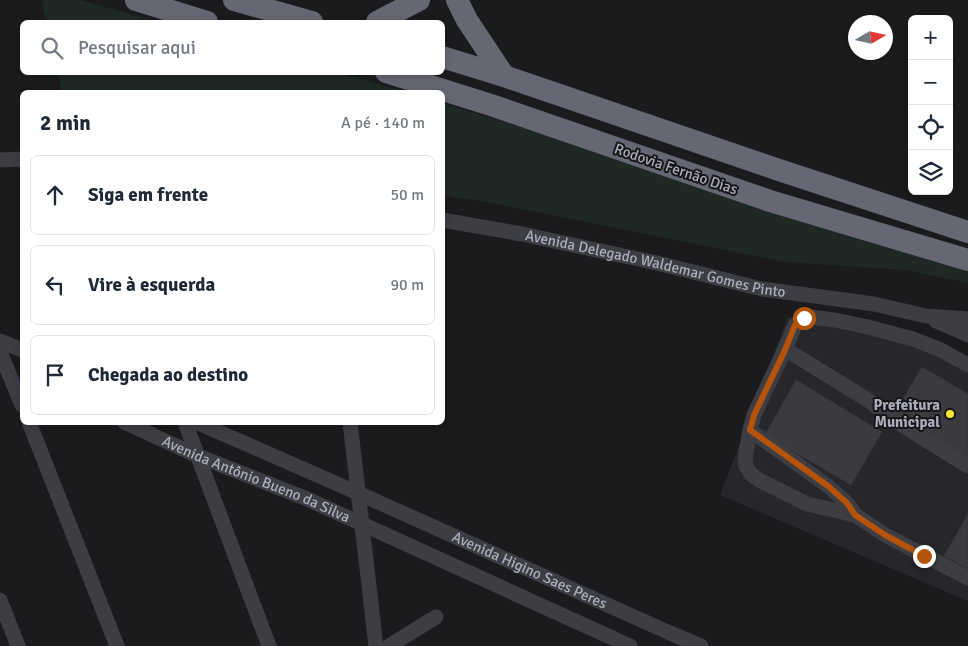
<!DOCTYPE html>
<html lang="pt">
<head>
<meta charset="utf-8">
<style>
	:root { --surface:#fff; --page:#f6f6f7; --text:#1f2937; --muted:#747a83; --line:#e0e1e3 }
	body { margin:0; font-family:Signika,sans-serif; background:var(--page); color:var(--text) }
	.controls { position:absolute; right:15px; top:15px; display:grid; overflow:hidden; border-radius:8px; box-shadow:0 2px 8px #0003 }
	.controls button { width:45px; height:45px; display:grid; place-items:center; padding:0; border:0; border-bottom:1px solid var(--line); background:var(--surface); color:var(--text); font:25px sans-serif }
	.compass { position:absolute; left:848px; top:15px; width:45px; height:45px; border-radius:50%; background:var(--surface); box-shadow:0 2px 8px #0003; rotate:81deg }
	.stop { position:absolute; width:15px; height:15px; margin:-11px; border:4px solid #b45309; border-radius:50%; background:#fff }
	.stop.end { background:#b45309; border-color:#fff; box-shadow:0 1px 5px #0008 }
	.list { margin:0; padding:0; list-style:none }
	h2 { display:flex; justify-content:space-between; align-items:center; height:65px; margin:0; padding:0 20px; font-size:21px }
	h2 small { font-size:16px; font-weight:400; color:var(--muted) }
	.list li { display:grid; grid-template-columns:32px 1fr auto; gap:15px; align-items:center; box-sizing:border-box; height:80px; margin:0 10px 10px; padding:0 10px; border:1px solid var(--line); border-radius:8px }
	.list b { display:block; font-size:19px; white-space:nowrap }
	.list em { font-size:16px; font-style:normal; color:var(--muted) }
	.icon { flex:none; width:28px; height:28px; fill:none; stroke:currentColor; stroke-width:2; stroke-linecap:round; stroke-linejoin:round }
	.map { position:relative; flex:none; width:968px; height:646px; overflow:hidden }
	.search { position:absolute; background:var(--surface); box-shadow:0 2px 8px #0003; left:20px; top:20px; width:425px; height:55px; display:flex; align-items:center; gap:12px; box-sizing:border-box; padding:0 18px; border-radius:8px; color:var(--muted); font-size:19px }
	.panel { position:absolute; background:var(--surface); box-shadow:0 2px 8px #0003; left:20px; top:90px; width:425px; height:335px; border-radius:8px }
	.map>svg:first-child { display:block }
	.built { fill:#27262a }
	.green { fill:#1f2923 }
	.building { fill:#3b3a3f; stroke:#353439 }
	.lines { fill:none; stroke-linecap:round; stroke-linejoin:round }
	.minor { stroke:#3d3d44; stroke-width:15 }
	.highway { stroke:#666774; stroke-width:22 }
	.route { stroke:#b45309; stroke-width:6 }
	.poi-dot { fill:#ffe530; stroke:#161518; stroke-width:2 }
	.labels { text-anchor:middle; stroke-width:4; stroke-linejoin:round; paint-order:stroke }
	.street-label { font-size:15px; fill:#acadbd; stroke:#161518 }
	.poi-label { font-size:15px; font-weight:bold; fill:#acadbd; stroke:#161518; text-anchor:end }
</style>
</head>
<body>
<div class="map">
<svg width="968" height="646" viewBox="0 0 968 646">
	<rect width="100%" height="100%" fill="#1b1a1d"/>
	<path class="built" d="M 788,317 L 899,333 L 968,363 L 968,601 L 720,495 Z"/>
	<g class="green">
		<path d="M 42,0 L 80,0 L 160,22 L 46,22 Z"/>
		<path d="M 58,73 L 338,73 L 409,92 L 62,92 Z"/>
		<path d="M 442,103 L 843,225 L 968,261 L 968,283 L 906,270 L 785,262 L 487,202 L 443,196 Z"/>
	</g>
	<g class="building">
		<path d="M 922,367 L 968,394 L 968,461 L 892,417 Z"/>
		<path d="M 796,380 L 882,432 L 851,485 L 765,435 Z"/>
		<path d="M 968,514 L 968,569 L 944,556 Z"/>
	</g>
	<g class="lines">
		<g class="minor">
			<path d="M 0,160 L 22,159"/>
			<path id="s1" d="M 442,220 L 522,234 L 657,263 L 762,289 L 874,304 L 926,316 L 968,319"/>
			<path d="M 936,321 L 968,335"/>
			<path d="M 0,341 L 22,350"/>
			<path d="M 785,349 L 868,400 L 897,422 L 968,466"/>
			<path d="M 0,352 L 22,405"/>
			<path d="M 968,365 L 941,350 L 913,339 L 868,327 L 835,320 L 811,317 L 804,318 L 795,325 L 785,349 L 754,415 L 750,430 L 745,458 L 746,466 L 751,474 L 759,480 L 807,504 L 855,515 L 885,535 L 968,578"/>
			<path d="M 29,422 L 117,646"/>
			<path id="s2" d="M 124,422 L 198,456 L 305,498 L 630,646"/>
			<path d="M 185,422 L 269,646"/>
			<path id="s3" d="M 196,422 L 358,493 L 670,633 L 701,646"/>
			<path d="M 350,422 L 376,646"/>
			<path d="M 750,430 L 828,486 L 847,503 L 855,515"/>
			<path d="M 0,600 L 18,646"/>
			<path d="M 389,646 L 436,617"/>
		</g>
		<g class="highway">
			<path d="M 136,0 L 207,22"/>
			<path d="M 234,0 L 312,22"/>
			<path d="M 457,0 L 467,20 L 504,76"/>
			<path d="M 377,22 L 419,0"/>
			<path d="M 442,57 L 504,76 L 776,169 L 968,232"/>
			<path d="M 386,72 L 494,106 L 770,201 L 968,260"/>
		</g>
	</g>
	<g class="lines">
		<path class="route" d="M 804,318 L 795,325 L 785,350 L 754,415 L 750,430 L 828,486 L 847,503 L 855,515 L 885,535 L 924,556"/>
	</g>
	<circle class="poi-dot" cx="950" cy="414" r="5"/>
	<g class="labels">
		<g class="street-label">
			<text transform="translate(676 169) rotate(19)" y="5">Rodovia Fernão Dias</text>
			<text dy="5" stroke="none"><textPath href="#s1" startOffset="218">Avenida Delegado Waldemar Gomes Pinto</textPath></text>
			<text dy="5" stroke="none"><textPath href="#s2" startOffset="144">Avenida Antônio Bueno da Silva</textPath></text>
			<text dy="5" stroke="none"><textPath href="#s3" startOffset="365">Avenida Higino Saes Peres</textPath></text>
		</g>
		<g class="poi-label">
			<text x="940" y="410">Prefeitura<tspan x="940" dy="17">Municipal</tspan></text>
		</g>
	</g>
</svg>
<div class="controls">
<button>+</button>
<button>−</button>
<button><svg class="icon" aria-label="locate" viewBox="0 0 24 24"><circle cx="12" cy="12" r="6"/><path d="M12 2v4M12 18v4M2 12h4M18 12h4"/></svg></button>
<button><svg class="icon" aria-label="layers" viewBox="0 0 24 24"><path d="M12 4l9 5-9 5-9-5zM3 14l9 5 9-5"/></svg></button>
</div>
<svg class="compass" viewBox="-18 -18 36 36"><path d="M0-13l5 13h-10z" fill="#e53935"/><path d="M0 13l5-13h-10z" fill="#747a83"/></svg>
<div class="stop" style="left:804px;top:318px"></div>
<div class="stop end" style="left:924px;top:556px"></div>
<div class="search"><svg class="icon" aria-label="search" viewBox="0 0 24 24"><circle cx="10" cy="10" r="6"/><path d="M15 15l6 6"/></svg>Pesquisar aqui</div>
<section class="panel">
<h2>2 min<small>A pé · 140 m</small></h2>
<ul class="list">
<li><svg class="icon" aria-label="ahead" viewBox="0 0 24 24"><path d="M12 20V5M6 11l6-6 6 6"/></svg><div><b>Siga em frente</b></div><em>50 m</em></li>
<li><svg class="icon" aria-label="left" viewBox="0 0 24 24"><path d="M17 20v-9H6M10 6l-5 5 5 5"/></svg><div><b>Vire à esquerda</b></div><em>90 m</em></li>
<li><svg class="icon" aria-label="arrive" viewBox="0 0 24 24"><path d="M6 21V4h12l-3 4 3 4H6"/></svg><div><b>Chegada ao destino</b></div></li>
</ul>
</section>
</div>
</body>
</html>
